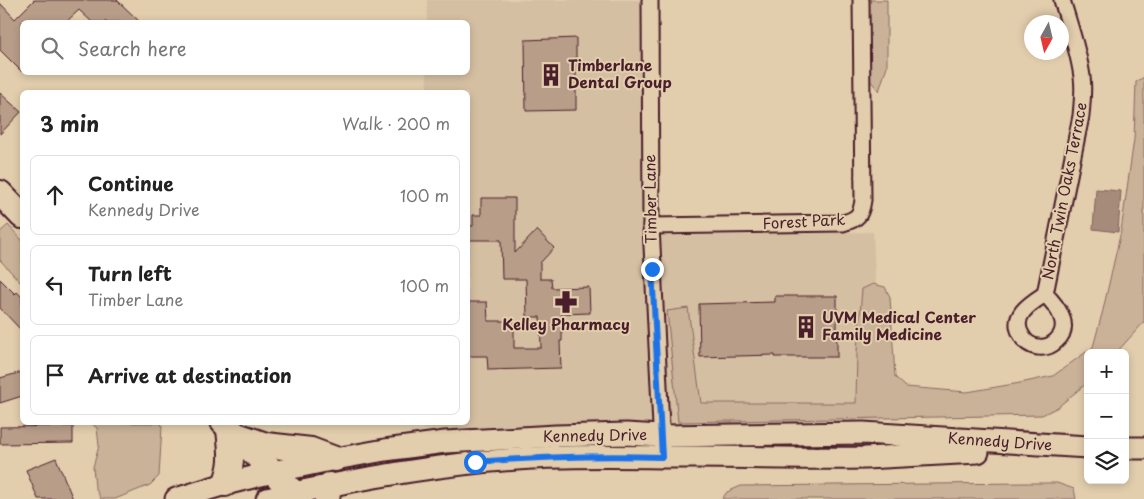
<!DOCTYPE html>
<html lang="en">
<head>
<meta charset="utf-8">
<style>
	:root { --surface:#fff; --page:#f6f6f6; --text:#222; --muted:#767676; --line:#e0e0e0 }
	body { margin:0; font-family:"Playpen Sans",sans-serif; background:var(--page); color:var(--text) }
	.controls { position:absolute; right:15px; bottom:15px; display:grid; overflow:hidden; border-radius:8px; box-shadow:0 2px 8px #0003 }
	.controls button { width:45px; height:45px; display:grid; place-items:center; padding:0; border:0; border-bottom:1px solid var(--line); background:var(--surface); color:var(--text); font:25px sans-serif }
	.compass { position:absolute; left:1024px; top:15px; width:45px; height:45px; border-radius:50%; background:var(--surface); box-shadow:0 2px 8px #0003; rotate:188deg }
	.stop { position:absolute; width:15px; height:15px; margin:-11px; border:4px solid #1a73e8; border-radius:50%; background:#fff }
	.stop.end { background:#1a73e8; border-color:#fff; box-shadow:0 1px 5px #0008 }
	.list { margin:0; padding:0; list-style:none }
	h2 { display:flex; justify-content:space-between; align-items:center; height:65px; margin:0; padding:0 20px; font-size:21px }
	h2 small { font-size:16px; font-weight:400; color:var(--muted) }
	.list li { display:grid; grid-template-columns:32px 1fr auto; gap:15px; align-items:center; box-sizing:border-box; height:80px; margin:0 10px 10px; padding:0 10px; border:1px solid var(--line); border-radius:8px }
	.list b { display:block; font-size:19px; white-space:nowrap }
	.list p { margin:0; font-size:16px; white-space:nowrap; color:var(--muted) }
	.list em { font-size:16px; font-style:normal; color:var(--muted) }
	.icon { flex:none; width:28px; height:28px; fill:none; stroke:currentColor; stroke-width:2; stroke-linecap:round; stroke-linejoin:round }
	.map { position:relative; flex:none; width:1144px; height:499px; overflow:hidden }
	.search { position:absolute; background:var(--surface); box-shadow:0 2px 8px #0003; left:20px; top:20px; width:450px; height:55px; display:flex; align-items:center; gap:12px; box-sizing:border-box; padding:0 18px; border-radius:8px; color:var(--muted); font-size:19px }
	.panel { position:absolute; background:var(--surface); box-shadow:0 2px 8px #0003; left:20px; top:90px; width:450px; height:335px; border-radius:8px }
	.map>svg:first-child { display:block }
	.built { fill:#d5bfa2 }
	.green { fill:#c9b298; stroke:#8a6862 }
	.water { fill:#a68a7a; stroke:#815f5a }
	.building { fill:#b89d89; stroke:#4a1f2b }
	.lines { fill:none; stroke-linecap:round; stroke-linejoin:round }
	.street-casing { stroke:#4a1f2b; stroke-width:19 }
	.secondary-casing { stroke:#4a1f2b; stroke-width:25 }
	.primary-casing { stroke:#4a1f2b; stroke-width:28 }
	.street { stroke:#e2cead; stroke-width:15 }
	.secondary { stroke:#e2cead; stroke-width:21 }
	.primary { stroke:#e2cead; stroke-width:24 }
	.route { stroke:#1a73e8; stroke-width:6 }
	.labels { text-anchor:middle; stroke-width:4; stroke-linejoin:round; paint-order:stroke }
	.poi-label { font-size:15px; font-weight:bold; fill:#4a1f2b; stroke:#e2cead; text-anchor:start }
	.street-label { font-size:15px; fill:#4a1f2b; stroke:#e2cead }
</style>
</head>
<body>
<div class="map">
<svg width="1144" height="499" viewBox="0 0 1144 499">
	<rect width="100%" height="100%" fill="#e2cead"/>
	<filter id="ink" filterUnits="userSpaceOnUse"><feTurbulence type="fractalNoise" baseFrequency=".02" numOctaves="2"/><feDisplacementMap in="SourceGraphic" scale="10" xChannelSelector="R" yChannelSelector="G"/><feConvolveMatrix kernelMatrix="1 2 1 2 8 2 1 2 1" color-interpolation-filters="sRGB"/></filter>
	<g filter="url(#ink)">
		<path class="built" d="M 427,0 L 658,0 L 660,236 L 873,232 L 882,424 L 686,424 L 424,429 L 418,423 L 468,422 L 468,92 L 427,92 L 427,73 L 468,72 L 468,22 L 427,22 Z"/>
		<g class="green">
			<path d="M 869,0 L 887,0 L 887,66 L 879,91 L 869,79 Z"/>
			<path d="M 1144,77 L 1144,322 L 1116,353 L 1088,353 L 1088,382 L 1058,407 L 1042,415 L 678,422 L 667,311 L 688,308 L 701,403 L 856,403 L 857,351 L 862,289 L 873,284 L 885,287 L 890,297 L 895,377 L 906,387 L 967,392 L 1020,383 L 1053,376 L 1093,347 L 1103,310 L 1121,231 L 1134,139 L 1136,82 Z"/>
			<path d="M 8,225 L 22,240 L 22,284 L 0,260 L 0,232 Z"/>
			<path d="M 91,423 L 161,423 L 162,426 L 159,476 L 150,485 L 115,499 L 101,499 L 95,487 L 93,467 L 99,446 L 97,428 Z"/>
			<path d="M 1025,483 L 1057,483 L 1074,489 L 1076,499 L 722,499 L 727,492 L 741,486 Z"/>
		</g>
		<path class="water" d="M 1096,189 L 1121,191 L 1118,232 L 1093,229 Z"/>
		<g class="building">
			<path d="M 34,0 L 117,0 L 140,22 L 92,22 L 79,10 L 66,22 L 22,22 L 22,72 L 0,50 L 0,3 L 15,19 Z"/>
			<path d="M 576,38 L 576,110 L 526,111 L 525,40 Z"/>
			<path d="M 0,93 L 21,112 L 0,134 Z"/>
			<path d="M 481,198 L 515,198 L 515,253 L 537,230 L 554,248 L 540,263 L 540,279 L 551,279 L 552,288 L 589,287 L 590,313 L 562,314 L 562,341 L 560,341 L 561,368 L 488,370 L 487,356 L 468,356 L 468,302 L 487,302 L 488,321 L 514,321 L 514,348 L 541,348 L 540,317 L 527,317 L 526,279 L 502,279 L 501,240 L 468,240 L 468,226 L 473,226 L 473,215 L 481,215 Z"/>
			<path d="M 0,279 L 15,294 L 17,292 L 22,297 L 22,331 L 0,308 Z"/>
			<path d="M 775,296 L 837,296 L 837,357 L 775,357 L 775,355 L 700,357 L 699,304 L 775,302 Z"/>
			<path d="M 22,372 L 22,396 L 0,403 L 0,378 Z"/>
			<path d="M 73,426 L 73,443 L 0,444 L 0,427 Z"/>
			<path d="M 56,458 L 73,499 L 38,499 L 26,470 Z"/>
		</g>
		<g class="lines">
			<defs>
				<g id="street">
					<path d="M 650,0 L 651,226 L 662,446"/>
					<path d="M 651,226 L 843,223 C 858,219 861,215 863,200 L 861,0"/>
					<path d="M 1045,294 C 1057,306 1073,326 1056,341 C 1051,346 1044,348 1038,347 C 1031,346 1025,342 1022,336 C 1009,316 1031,303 1045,294 L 1081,116 C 1082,103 1084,90 1082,77 C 1079,52 1069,24 1062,0"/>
				</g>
				<g id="secondary">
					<path d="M 1125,448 L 1144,448"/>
					<path d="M 176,499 L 225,484 L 273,472 L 335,459 L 385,450 L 445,442 L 556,436 L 626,434 L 661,436 L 863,433 L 1088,447"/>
					<path d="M 267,499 C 354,479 442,463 532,458 C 586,455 640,457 694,457 C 751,457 808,459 865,458 C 902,456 940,454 978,452"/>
				</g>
				<g id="primary">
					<path d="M 0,193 L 22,216"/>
					<path d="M 223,422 L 300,499"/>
					<path d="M 237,435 L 266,445 L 311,450 L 335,459"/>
					<path d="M 225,484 C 234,463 231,451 229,429"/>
					<path d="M 327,499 L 329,485"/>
				</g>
			</defs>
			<use href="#street" class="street-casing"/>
			<use href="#secondary" class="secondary-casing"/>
			<use href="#primary" class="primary-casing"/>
			<use href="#street" class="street"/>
			<use href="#secondary" class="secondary"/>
			<use href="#primary" class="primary"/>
		</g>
	</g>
	<g class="lines" filter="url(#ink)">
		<path class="route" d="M 475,462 C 537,457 600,455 662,457 L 652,269"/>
	</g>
	<defs>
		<symbol id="building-bare" viewBox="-9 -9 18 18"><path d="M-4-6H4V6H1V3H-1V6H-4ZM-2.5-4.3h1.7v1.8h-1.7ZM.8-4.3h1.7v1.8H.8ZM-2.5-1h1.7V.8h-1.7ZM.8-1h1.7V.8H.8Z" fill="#4a1f2b" stroke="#e2cead" stroke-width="2.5" paint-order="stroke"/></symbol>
		<symbol id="pharmacy-bare" viewBox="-9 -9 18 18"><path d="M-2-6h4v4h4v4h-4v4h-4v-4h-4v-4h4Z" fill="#4a1f2b" stroke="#e2cead" stroke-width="2.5" paint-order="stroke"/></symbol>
	</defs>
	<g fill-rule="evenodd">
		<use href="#building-bare" x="535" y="59" width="32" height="32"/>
		<use href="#pharmacy-bare" x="550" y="286" width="32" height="32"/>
		<use href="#building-bare" x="790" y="311" width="32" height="32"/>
	</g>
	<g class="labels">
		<g class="poi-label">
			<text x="568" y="71">Timberlane<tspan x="568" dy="17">Dental Group</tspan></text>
			<text x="822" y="323">UVM Medical Center<tspan x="822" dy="17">Family Medicine</tspan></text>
			<text x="566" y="330" text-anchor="middle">Kelley Pharmacy</text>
		</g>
		<g class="street-label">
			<text transform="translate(1065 191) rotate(-79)" y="5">North Twin Oaks Terrace</text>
			<text transform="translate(651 199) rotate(-91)" y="5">Timber Lane</text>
			<text transform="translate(804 222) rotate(-3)" y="5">Forest Park</text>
			<text transform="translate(595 436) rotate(-1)" y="5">Kennedy Drive</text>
			<text transform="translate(1000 442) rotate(4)" y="5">Kennedy Drive</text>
		</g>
	</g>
</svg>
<div class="controls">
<button>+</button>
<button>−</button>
<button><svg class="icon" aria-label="layers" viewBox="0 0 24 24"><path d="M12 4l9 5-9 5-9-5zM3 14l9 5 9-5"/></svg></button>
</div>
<svg class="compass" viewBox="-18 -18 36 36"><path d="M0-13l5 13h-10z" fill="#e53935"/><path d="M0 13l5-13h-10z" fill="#767676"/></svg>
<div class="stop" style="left:475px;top:462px"></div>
<div class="stop end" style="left:652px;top:269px"></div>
<div class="search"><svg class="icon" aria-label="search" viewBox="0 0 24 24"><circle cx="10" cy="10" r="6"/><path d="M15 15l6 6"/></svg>Search here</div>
<section class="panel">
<h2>3 min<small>Walk · 200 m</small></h2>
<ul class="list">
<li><svg class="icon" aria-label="ahead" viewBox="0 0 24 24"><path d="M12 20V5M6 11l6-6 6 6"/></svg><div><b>Continue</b><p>Kennedy Drive</p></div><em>100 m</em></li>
<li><svg class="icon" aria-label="left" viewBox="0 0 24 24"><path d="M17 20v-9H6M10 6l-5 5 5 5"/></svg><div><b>Turn left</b><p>Timber Lane</p></div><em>100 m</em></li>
<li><svg class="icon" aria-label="arrive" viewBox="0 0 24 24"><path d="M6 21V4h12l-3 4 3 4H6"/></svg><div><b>Arrive at destination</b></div></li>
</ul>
</section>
</div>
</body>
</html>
